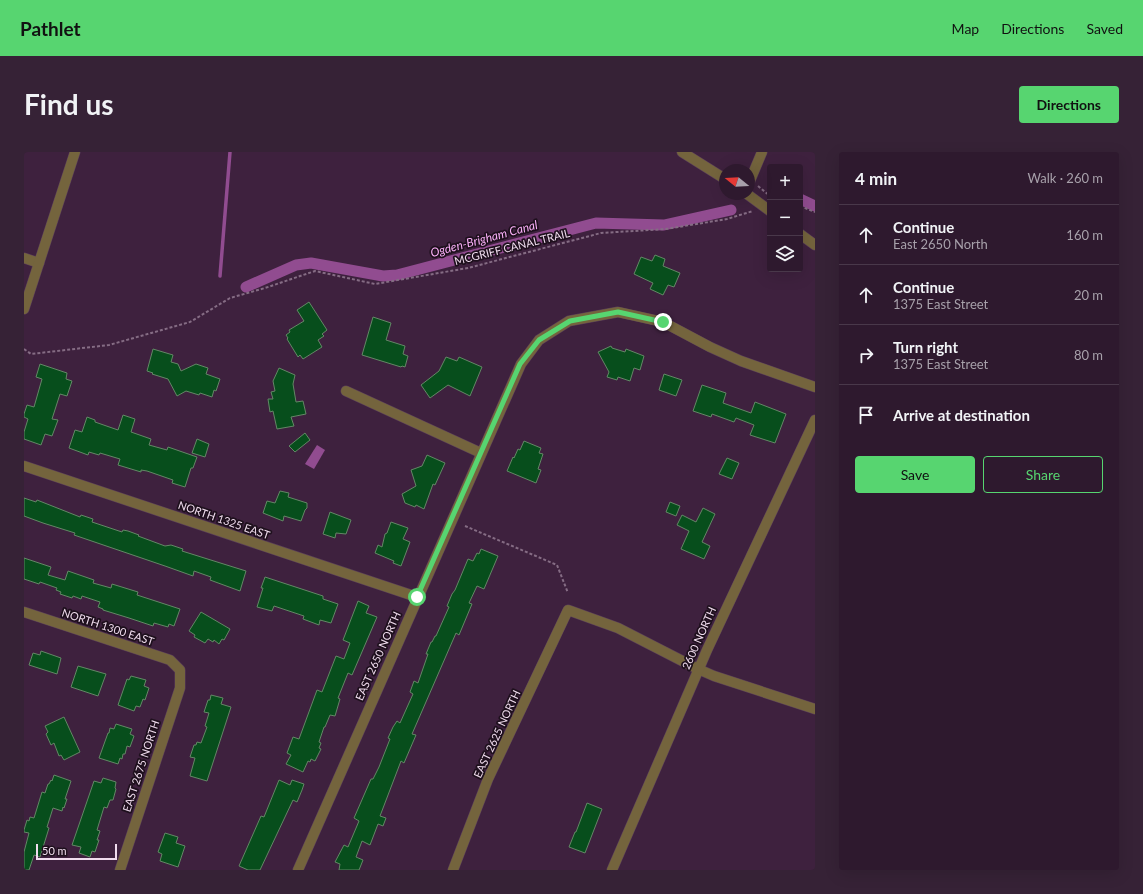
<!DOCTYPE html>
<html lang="en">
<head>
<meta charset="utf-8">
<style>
	:root { --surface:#2e192e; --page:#362236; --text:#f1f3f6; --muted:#a7a0aa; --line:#49384a; --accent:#57d570 }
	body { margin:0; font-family:Lato,sans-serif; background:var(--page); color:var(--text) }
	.controls { position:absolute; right:12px; top:12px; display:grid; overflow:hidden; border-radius:4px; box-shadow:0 4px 16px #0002 }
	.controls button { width:36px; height:36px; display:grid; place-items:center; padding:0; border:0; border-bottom:1px solid var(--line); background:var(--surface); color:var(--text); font:20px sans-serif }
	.compass { position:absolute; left:695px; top:12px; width:36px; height:36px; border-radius:50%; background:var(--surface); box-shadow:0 4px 16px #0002; rotate:288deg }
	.scale { position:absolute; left:12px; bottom:10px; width:81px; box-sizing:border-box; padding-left:4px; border:2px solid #f0dcee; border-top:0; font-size:11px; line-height:14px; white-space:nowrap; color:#f0dcee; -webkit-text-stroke:3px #1e101d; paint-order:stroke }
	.stop { position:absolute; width:12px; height:12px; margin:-9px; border:3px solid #57d570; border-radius:50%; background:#fff }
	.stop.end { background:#57d570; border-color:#fff; box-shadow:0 1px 4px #0008 }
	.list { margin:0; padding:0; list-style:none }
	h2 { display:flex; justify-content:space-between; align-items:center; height:52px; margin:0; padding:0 16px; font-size:17px }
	h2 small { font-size:13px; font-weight:400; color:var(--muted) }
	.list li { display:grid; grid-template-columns:26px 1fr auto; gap:12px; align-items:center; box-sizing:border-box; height:60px; padding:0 16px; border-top:1px solid var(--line) }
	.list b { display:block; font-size:15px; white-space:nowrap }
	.list p { margin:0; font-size:13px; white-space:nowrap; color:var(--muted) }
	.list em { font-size:13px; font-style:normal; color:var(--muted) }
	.actions { display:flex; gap:8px; padding:12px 16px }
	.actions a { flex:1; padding:9px 0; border:1px solid var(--accent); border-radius:4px; text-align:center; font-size:14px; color:var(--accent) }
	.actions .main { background:var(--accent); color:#111 }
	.icon { flex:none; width:22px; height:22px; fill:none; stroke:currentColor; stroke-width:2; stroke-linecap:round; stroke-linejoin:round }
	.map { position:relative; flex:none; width:791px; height:718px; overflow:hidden; border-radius:4px }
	header { display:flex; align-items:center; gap:24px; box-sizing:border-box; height:56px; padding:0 20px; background:var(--accent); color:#111 }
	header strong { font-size:19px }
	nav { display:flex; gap:22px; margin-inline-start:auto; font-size:14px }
	.intro { display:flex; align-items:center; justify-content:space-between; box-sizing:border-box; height:96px; padding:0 24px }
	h1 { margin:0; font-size:28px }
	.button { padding:10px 18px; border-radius:4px; background:var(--accent); color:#111; font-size:14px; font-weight:700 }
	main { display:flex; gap:24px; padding:0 24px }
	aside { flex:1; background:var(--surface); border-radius:4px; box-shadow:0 4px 16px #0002 }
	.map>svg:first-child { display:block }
	.water { fill:#914c90 }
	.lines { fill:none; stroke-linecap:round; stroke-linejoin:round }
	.stream { stroke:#914c90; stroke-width:3.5 }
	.canal { stroke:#914c90; stroke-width:11 }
	.building { fill:#074e1c; stroke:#638766 }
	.minor-casing { stroke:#5a3f5a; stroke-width:11 }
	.path { stroke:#856c84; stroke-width:2; stroke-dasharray:3 2; stroke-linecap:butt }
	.minor { stroke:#74643d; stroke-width:10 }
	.route { stroke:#57d570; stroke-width:5 }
	.labels { text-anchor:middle; stroke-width:3.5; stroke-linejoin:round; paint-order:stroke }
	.street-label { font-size:11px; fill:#f0dcee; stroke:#1e101d }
	.water-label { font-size:12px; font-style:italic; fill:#fbb0f9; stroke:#1e101d }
</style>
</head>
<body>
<header>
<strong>Pathlet</strong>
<nav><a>Map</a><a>Directions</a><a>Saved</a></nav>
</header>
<div class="intro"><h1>Find us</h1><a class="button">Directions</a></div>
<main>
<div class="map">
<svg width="791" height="718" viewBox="0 0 791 718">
	<rect width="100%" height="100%" fill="#3e213e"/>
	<path class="water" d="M 293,293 L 301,298 L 290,317 L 281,312 Z"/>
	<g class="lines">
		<path class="stream" d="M 196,124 L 206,0"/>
		<g class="canal">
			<path d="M 776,47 L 791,54"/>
			<path d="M 222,135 L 272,113 L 287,111 L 359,124 L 373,123 L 572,71 L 640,73 L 707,58"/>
		</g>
	</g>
	<g class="building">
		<path d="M 631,103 L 641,107 L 639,114 L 656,121 L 650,135 L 644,133 L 639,143 L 626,137 L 629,131 L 610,122 L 617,105 L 628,109 Z"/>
		<path d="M 285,150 L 303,178 L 298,182 L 300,184 L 294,188 L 298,195 L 279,207 L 276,203 L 274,205 L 263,187 L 264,186 L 262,183 L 266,180 L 265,178 L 280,169 L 273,158 Z"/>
		<path d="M 349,165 L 367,171 L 362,188 L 381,194 L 379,202 L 384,204 L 381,215 L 378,214 L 377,215 L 338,203 Z"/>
		<path d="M 587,194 L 588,196 L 601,200 L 602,197 L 620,204 L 616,218 L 610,216 L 606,229 L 594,225 L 593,228 L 583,225 L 585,220 L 574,200 Z"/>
		<path d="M 129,197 L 149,203 L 147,210 L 154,212 L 157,219 L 172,212 L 184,216 L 182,222 L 196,227 L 192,239 L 190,238 L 188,245 L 176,241 L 175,243 L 162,239 L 153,244 L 144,227 L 128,222 L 129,221 L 123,219 Z"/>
		<path d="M 422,205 L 433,209 L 435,205 L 458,215 L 446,244 L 424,233 L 406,246 L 397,233 L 415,219 Z"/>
		<path d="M 16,212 L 43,221 L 42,227 L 48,229 L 43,244 L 36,242 L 28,267 L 34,268 L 28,284 L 21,282 L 17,293 L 0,287 L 0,280 L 4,267 L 0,265 L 0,262 L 3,253 L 10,255 L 18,227 L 12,225 Z"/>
		<path d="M 255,216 L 271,223 L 269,232 L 272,250 L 279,249 L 282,262 L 267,265 L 270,274 L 253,277 L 249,259 L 246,260 L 244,247 L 249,247 L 247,240 L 251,239 L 249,229 Z"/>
		<path d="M 640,222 L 658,228 L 652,244 L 635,238 Z"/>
		<path d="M 678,233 L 702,241 L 699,251 L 727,261 L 731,250 L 762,262 L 751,291 L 726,283 L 730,273 L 712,266 L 710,270 L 688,262 L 687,265 L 669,259 Z"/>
		<path d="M 99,263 L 111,267 L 107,280 L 127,287 L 125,293 L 143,298 L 144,295 L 173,305 L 169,316 L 167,316 L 161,335 L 148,331 L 149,328 L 123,319 L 117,318 L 117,320 L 94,313 L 96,307 L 76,301 L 75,303 L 65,300 L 64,303 L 45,296 L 51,278 L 58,280 L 63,265 L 71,268 L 71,270 L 94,278 Z"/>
		<path d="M 281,281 L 286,288 L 271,300 L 265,294 Z"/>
		<path d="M 173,287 L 185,292 L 181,305 L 168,301 Z"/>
		<path d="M 500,289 L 517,296 L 515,301 L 519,302 L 514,317 L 517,318 L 512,331 L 483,319 L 489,305 L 490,306 L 494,297 L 496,298 Z"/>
		<path d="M 403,303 L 421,311 L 411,333 L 409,332 L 400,357 L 392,353 L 391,355 L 381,351 L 378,342 L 392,334 L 387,318 L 398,314 Z"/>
		<path d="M 703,306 L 715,311 L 708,327 L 695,322 Z"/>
		<path d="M 256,339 L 265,341 L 264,345 L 283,351 L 283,356 L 281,358 L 277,369 L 260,364 L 259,369 L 239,361 L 243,349 L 251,351 Z"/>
		<path d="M 0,346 L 12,350 L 13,348 L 56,365 L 57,363 L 69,367 L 68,370 L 98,380 L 99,378 L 104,379 L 115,383 L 114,384 L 141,394 L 147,393 L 159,397 L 158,399 L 222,419 L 216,439 L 186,428 L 187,425 L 170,419 L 169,424 L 141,414 L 50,383 L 51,381 L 19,371 L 0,364 Z"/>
		<path d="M 646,350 L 656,354 L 652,364 L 642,360 Z"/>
		<path d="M 679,356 L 691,362 L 678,390 L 686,394 L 680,407 L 657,397 L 665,379 L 653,373 L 658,363 L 672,370 Z"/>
		<path d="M 306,360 L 327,368 L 322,382 L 312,381 L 311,386 L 299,382 Z"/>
		<path d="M 367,370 L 384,376 L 379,387 L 386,390 L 377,414 L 369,411 L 370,409 L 351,401 L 354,393 L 358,395 L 361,382 L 363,381 Z"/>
		<path d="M 457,397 L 474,404 L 460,437 L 453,434 L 445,451 L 448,452 L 435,483 L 432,481 L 388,582 L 392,583 L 380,611 L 377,609 L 356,664 L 362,666 L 359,674 L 354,672 L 346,693 L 338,689 L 332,705 L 339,708 L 335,718 L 315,718 L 316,712 L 311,710 L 320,693 L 324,695 L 335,669 L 330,666 L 347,627 L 349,627 L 355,615 L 366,587 L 364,586 L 369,575 L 373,569 L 376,571 L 389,542 L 386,540 L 390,529 L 394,531 L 404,502 L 402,502 L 407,490 L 408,490 L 411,484 L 412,484 L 425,455 L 423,454 L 428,442 L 431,438 L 444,407 L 449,409 L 453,401 L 455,402 Z"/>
		<path d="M 0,406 L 27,415 L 24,423 L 41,428 L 44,419 L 70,428 L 69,431 L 87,436 L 88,432 L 114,440 L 113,443 L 156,457 L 150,474 L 145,472 L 144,475 L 130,471 L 129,474 L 105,466 L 79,458 L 79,457 L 74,455 L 76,450 L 58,444 L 57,447 L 49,444 L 48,446 L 36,442 L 37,440 L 32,438 L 33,436 L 16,430 L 15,432 L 0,427 Z"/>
		<path d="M 241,425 L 299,444 L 299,447 L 314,452 L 307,471 L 296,468 L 295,473 L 279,467 L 280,464 L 250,454 L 248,459 L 233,455 L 239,436 L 237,436 Z"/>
		<path d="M 334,449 L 345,454 L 342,461 L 353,465 L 328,523 L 324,521 L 314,546 L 316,547 L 311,564 L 306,563 L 301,575 L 300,575 L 295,590 L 297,591 L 295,596 L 297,597 L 291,609 L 287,607 L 286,610 L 284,609 L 279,620 L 262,612 L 267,603 L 263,601 L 269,585 L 275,587 L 293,538 L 298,540 L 312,504 L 320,507 L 326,491 L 319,488 Z"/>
		<path d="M 177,460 L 206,477 L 200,488 L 198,487 L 195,492 L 190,488 L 189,490 L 184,487 L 181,491 L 170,485 L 171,483 L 165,479 Z"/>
		<path d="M 17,499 L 37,506 L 33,522 L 5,513 L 9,501 L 16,503 Z"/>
		<path d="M 54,514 L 82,522 L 74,544 L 47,535 Z"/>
		<path d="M 107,524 L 122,528 L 120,534 L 125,536 L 121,548 L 119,547 L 116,555 L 112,554 L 110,559 L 94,553 L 103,527 L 105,528 Z"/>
		<path d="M 187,543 L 199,546 L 197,552 L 207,555 L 183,629 L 166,624 L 171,606 L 166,605 L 170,593 L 172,593 L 173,590 L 177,591 L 183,575 L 181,574 L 185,561 L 180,560 L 184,548 L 186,548 Z"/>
		<path d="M 40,565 L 56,600 L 40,608 L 37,603 L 35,604 L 30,591 L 27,593 L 22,582 L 24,580 L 21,574 Z"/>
		<path d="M 92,572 L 108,577 L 106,582 L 110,584 L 106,595 L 103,594 L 101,602 L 99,602 L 98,607 L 96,606 L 94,612 L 75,606 L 84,581 L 85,581 L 86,576 L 90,577 Z"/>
		<path d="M 30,623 L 47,629 L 41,647 L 43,647 L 40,656 L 39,655 L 38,659 L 29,656 L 23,675 L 25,676 L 16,705 L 10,703 L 5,718 L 0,718 L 0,700 L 5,681 L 0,680 L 0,678 L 3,668 L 5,669 L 6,665 L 10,666 L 18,640 L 21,641 L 24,632 L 25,632 L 27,628 L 28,629 Z"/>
		<path d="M 79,626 L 92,630 L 91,636 L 92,637 L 89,648 L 86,648 L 83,656 L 80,655 L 73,678 L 76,679 L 73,688 L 75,688 L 71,700 L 68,699 L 66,705 L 55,701 L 57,695 L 48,693 L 70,629 L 77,631 Z"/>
		<path d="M 255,628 L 266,633 L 268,628 L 280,632 L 278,638 L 273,650 L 269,648 L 236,718 L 224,718 L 215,714 L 237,664 L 240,665 Z"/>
		<path d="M 563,651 L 578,657 L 561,701 L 545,695 L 551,680 L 552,680 Z"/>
		<path d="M 141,681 L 154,685 L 152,691 L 161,694 L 154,715 L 136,709 L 138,702 L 134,700 Z"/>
	</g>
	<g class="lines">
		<defs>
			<g id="minor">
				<path d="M 658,0 L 701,27"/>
				<path d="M 725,31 L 738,0"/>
				<path d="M 723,42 L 746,59"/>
				<path d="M 776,82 L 791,93"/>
				<path d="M 0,106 L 15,111"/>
				<path d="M 0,157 L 51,0"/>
				<path d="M 322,239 L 457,301"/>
				<path d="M 0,314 L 393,445"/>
				<path d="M 0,460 L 146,508 L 156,518 L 156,536 L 96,718"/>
				<path d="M 274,718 L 497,212 L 515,188 L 545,169 L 594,160 L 639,170 L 686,195 L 717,209 L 791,235"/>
				<path d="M 429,718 L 464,627 L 544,458 L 594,476 L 674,517 L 690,524 L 791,557"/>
				<path d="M 588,718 L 683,498 L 791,268"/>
			</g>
		</defs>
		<use href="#minor" class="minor-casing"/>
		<g class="path">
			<path d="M 734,34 L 746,44"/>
			<path d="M 776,54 L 791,60"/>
			<path d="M 0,197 L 7,202 L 85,193 L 166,170 L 206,146 L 241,136 L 291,119 L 351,132 L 444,116 L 577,81 L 642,77 L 703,67 L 729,59"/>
			<path d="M 441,374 L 533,413 L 544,441"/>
		</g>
		<use href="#minor" class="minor"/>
	</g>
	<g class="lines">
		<path class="route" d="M 393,445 L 496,212 L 515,188 L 546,169 L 594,160 L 639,170"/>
	</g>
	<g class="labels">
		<g class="street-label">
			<text transform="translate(488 95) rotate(-14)" y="4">MCGRIFF CANAL TRAIL</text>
			<text transform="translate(200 368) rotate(19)" y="4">NORTH 1325 EAST</text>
			<text transform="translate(84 475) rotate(18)" y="4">NORTH 1300 EAST</text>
			<text transform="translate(675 486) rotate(-66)" y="4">2600 NORTH</text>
			<text transform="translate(354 504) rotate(-66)" y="4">EAST 2650 NORTH</text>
			<text transform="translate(473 582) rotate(-65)" y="4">EAST 2625 NORTH</text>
			<text transform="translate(117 614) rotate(-72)" y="4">EAST 2675 NORTH</text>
		</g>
		<g class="water-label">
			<text transform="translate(460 87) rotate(-15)" y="4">Ogden-Brigham Canal</text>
		</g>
	</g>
</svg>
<div class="controls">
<button>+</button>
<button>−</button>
<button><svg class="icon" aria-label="layers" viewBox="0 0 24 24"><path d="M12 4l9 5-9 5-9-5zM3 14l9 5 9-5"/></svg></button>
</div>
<svg class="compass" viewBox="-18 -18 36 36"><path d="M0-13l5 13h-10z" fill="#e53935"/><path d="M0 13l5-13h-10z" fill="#a7a0aa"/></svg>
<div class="scale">50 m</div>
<div class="stop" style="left:393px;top:445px"></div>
<div class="stop end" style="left:639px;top:170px"></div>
</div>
<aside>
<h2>4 min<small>Walk · 260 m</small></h2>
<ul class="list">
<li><svg class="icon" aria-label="ahead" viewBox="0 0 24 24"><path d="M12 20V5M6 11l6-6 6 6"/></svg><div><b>Continue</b><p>East 2650 North</p></div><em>160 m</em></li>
<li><svg class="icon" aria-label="ahead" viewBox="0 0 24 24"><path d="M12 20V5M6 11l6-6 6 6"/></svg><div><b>Continue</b><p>1375 East Street</p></div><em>20 m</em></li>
<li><svg class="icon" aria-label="right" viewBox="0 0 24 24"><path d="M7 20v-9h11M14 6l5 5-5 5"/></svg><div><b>Turn right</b><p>1375 East Street</p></div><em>80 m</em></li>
<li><svg class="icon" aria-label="arrive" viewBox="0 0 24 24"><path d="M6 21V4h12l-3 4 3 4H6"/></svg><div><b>Arrive at destination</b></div></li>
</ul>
<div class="actions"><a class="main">Save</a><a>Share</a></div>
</aside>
</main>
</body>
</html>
